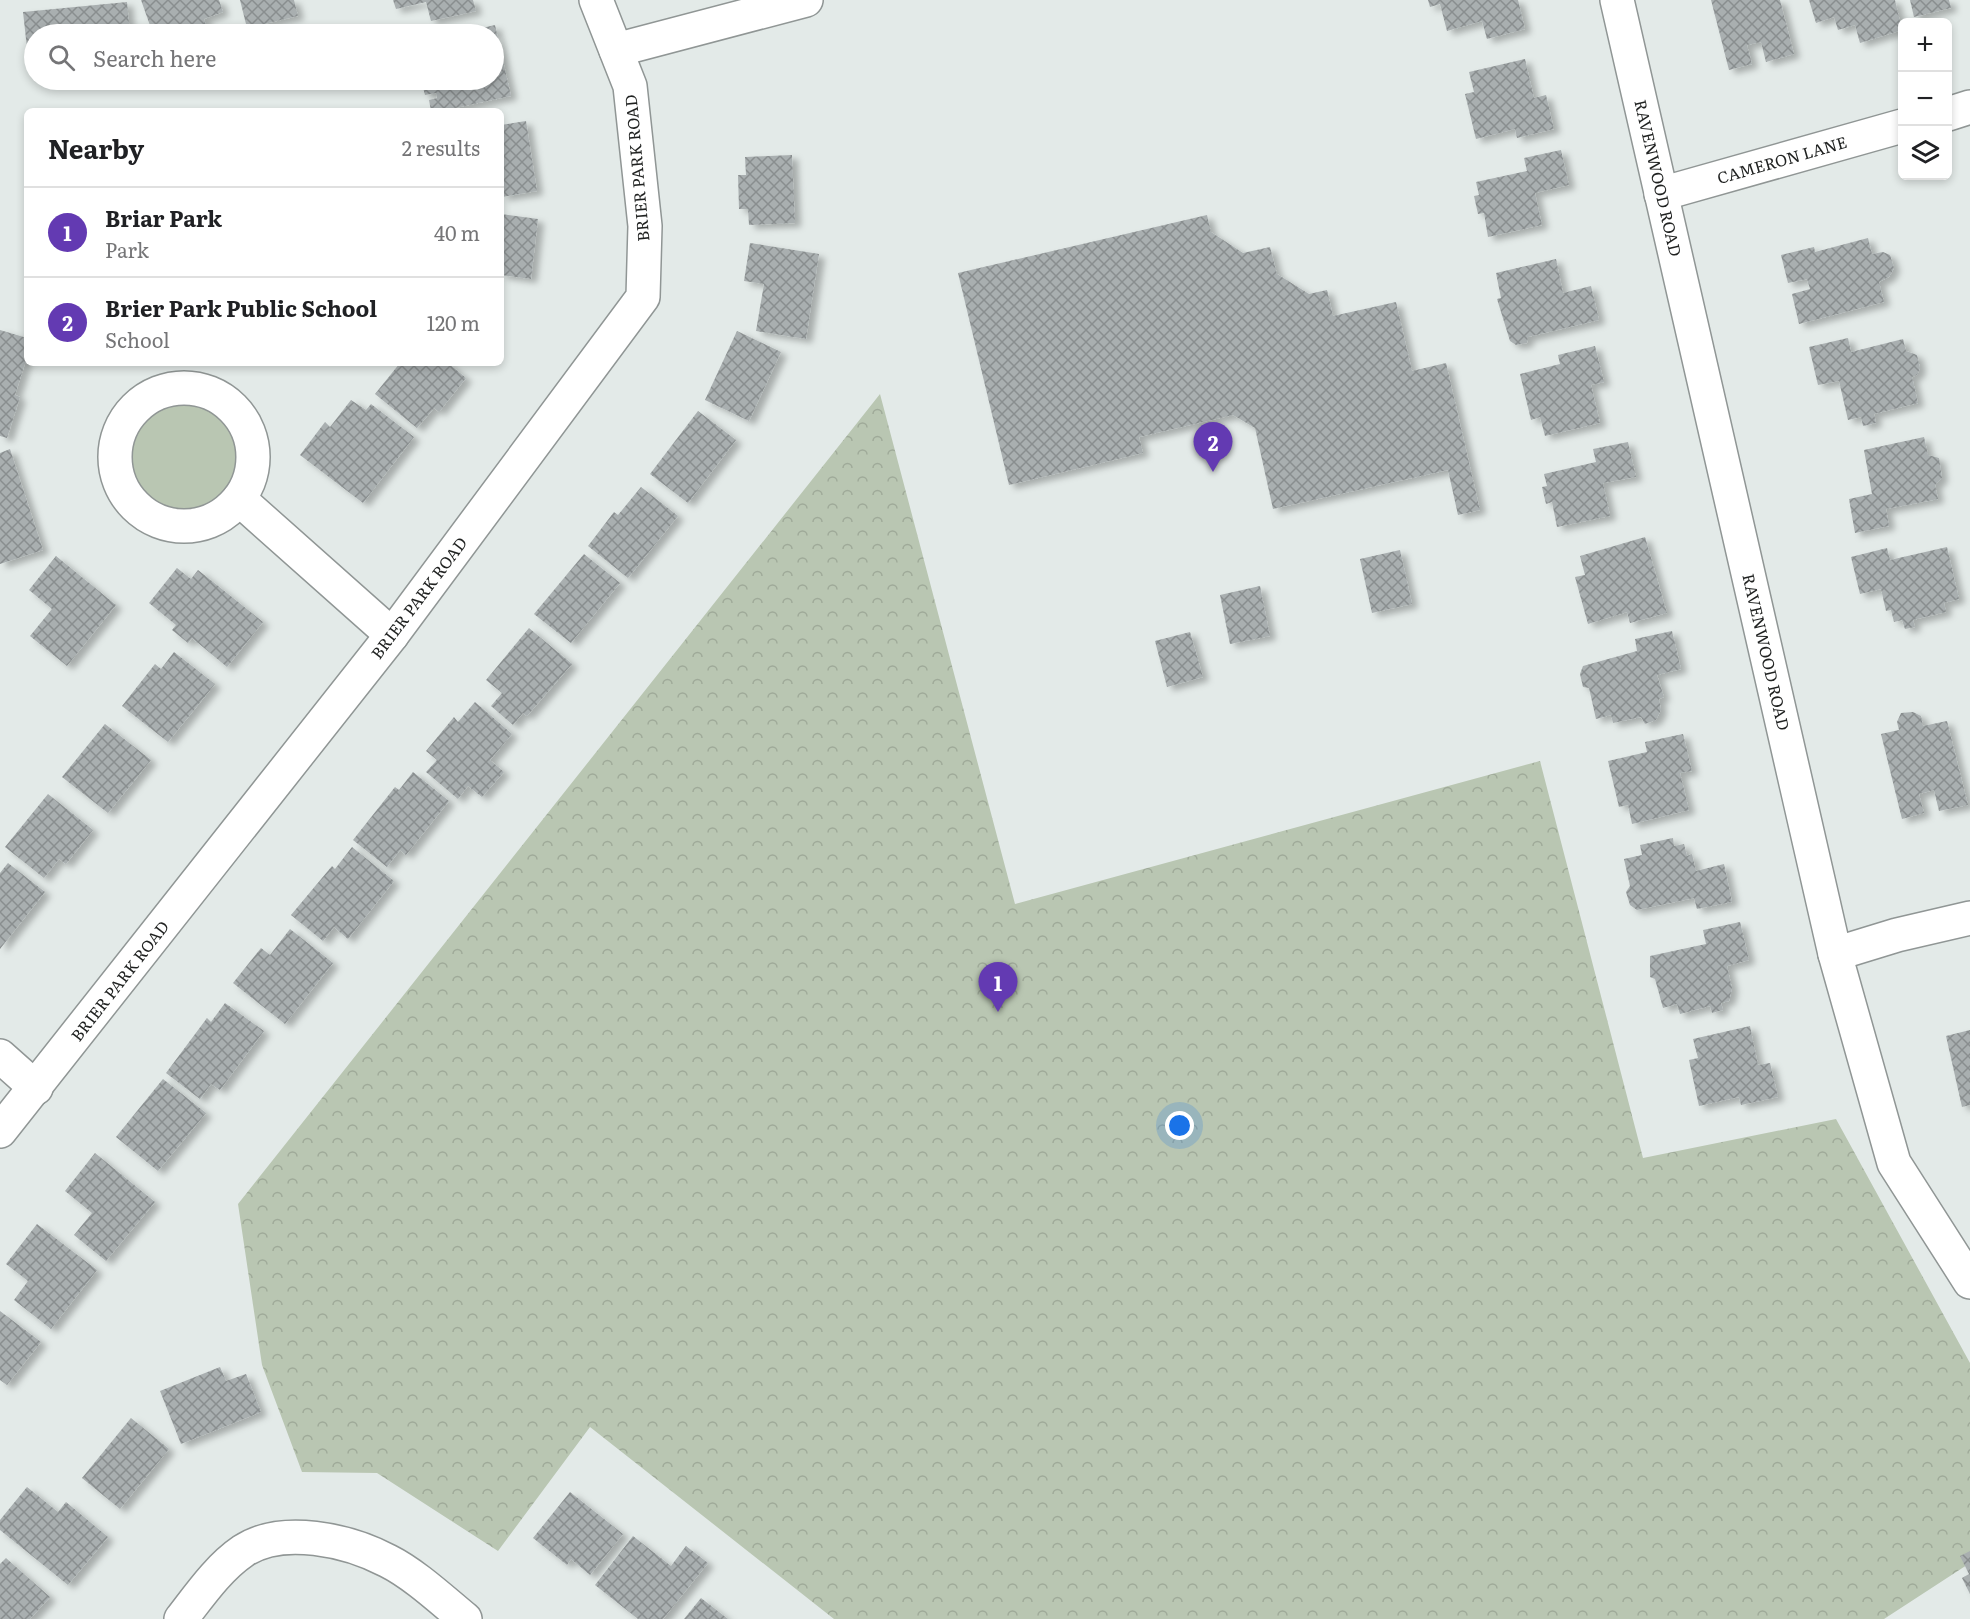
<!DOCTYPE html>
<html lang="en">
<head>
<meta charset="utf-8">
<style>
	:root { --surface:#fff; --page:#f2f2f2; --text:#202124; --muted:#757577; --line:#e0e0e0; --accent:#633ab2 }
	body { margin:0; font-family:Literata,serif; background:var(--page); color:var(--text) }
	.controls { position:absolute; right:18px; top:18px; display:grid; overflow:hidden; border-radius:9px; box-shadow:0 3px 9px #0003 }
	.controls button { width:54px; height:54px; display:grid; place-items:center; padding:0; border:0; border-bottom:2px solid var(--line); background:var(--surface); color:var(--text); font:30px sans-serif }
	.you { position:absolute; left:1180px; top:1126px; width:21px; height:21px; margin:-15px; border:4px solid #fff; border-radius:50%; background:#1a73e8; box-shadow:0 0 0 9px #1a73e833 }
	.badge { display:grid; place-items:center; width:39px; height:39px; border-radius:50%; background:var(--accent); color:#fff; font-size:20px; font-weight:700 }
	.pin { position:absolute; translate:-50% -50px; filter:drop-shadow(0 2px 3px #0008) }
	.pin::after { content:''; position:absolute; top:32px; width:21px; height:18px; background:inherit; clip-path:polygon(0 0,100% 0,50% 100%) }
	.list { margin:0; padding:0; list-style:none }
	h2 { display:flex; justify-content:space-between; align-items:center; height:78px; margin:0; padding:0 24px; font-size:26px }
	h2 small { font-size:20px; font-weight:400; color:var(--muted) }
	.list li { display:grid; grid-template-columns:39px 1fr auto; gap:18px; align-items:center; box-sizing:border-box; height:90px; padding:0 24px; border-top:2px solid var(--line) }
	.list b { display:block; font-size:22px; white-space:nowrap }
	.list p { margin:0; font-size:20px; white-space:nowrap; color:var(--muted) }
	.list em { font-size:20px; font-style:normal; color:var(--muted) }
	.icon { flex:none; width:33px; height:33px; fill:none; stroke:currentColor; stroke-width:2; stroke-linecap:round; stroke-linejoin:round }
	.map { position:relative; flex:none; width:1970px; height:1619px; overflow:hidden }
	.search { position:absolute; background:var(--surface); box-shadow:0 3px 9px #0003; left:24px; top:24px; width:480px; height:66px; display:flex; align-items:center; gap:15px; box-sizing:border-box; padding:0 21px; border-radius:33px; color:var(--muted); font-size:22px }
	.panel { position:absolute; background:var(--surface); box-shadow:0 3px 9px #0003; left:24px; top:108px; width:480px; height:258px; border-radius:9px }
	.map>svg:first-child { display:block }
	.grass { fill:#b9c6b2 }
	.park { fill:url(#park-crowns) }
	.building { fill:url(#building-cross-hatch); filter:url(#shadow) }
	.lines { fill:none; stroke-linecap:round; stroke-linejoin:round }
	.street-casing { stroke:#909695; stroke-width:36 }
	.street { stroke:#fff; stroke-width:33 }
	.labels { text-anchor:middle; stroke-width:6; stroke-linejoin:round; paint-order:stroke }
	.street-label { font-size:16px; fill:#1f2120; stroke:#fff }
</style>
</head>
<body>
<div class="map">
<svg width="1970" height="1619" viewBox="0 0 1970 1619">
	<defs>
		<pattern id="park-crowns" width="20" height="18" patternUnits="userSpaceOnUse" patternTransform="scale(1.5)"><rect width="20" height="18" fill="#b9c6b2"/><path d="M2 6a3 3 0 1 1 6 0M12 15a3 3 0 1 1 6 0" fill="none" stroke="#9faa99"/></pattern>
		<pattern id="building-cross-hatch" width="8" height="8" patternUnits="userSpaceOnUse" patternTransform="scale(1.5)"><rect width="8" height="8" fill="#a9afb0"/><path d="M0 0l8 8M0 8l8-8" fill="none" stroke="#898e8f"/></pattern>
		<filter id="shadow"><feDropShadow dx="6" dy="4" stdDeviation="3" flood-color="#0004"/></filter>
	</defs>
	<rect width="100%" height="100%" fill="#e3eae8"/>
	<circle class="grass" cx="183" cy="457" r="53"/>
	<path class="park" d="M 880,394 L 1015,904 L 1540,761 L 1643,1158 L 1836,1119 L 1970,1363 L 1970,1563 L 1884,1619 L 834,1619 L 590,1427 L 498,1551 L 377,1473 L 302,1472 L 262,1365 L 238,1204 Z"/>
	<g class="building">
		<path d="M 141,0 L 219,0 L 223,12 L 204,19 L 209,34 L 153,34 Z"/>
		<path d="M 240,0 L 294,0 L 298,16 L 247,28 Z"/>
		<path d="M 393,0 L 473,0 L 476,11 L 431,21 L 426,2 L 396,9 Z"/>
		<path d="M 1428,0 L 1518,0 L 1525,29 L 1487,39 L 1482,21 L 1447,31 L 1440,4 L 1430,7 Z"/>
		<path d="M 1711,0 L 1780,0 L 1794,54 L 1766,62 L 1761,42 L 1747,45 L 1752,64 L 1729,70 Z"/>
		<path d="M 1809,0 L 1895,0 L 1902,30 L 1860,43 L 1855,25 L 1838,30 L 1834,17 L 1816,23 Z"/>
		<path d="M 1910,0 L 1949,0 L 1951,8 L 1914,17 Z"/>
		<path d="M 127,2 L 130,34 L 34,34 L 34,66 L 29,66 L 23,12 Z"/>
		<path d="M 495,25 L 511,96 L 441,111 L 431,111 L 429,100 L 437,98 L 436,93 L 425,95 L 421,80 L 494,80 L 494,34 L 456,34 Z"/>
		<path d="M 1525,59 L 1534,98 L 1546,95 L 1554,129 L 1517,138 L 1515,129 L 1476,139 L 1465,94 L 1474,92 L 1469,72 Z"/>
		<path d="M 526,121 L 537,191 L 502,197 L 501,125 Z"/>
		<path d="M 1561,150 L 1569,185 L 1535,193 L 1542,225 L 1488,237 L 1484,213 L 1478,214 L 1474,196 L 1479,195 L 1476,182 L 1527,171 L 1524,158 Z"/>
		<path d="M 792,155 L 795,223 L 749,225 L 748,209 L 739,209 L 738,175 L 746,175 L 745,157 Z"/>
		<path d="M 501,214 L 538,219 L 531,279 L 501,275 Z"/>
		<path d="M 1207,215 L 1211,232 L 1243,253 L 1270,247 L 1277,274 L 1309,294 L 1327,290 L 1333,316 L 1396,302 L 1412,371 L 1446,363 L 1480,510 L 1458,515 L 1448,470 L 1273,509 L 1255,428 L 1233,415 L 1139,437 L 1143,453 L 1009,485 L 958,273 Z"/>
		<path d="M 1868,238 L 1872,254 L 1883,252 L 1890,255 L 1894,268 L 1889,277 L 1879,282 L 1884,302 L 1799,324 L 1792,294 L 1810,289 L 1807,279 L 1788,283 L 1781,255 L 1814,247 L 1815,252 Z"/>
		<path d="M 750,243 L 819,254 L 806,339 L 756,331 L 764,284 L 744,281 Z"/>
		<path d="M 1556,259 L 1563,293 L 1591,286 L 1599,320 L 1528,337 L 1527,343 L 1516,345 L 1510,341 L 1497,299 L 1501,298 L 1496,273 Z"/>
		<path d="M 0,330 L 27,338 L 27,357 L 15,395 L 20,397 L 7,438 L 0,436 Z"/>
		<path d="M 737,331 L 781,352 L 749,421 L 705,400 Z"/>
		<path d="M 1848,338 L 1851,352 L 1903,339 L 1906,351 L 1917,355 L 1920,368 L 1917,375 L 1912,377 L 1918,403 L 1874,414 L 1876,423 L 1863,426 L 1861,417 L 1848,420 L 1839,381 L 1818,385 L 1809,347 Z"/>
		<path d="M 1595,346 L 1604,382 L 1591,385 L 1600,423 L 1545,436 L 1540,417 L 1531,420 L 1520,374 L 1560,364 L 1558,355 Z"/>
		<path d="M 400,363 L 448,363 L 466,378 L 439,412 L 434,408 L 417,428 L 375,394 Z"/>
		<path d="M 351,400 L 366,410 L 371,404 L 414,437 L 363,503 L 300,455 L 325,422 L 330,427 Z"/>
		<path d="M 698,411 L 736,440 L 688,503 L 650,474 Z"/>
		<path d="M 1924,437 L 1928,455 L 1939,458 L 1942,478 L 1935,485 L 1938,499 L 1886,509 L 1889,526 L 1855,533 L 1849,499 L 1872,494 L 1864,450 Z"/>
		<path d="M 1628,442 L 1636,477 L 1603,483 L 1610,516 L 1557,527 L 1552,502 L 1546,504 L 1542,487 L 1547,486 L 1544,474 L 1596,462 L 1593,449 Z"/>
		<path d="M 10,449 L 43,550 L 0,564 L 0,453 Z"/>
		<path d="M 641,487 L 678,516 L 628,578 L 588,546 L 614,512 L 618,515 Z"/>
		<path d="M 1645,537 L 1667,613 L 1630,623 L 1627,612 L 1588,624 L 1575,577 L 1585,575 L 1580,556 Z"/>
		<path d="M 1947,547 L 1959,599 L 1944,603 L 1946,612 L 1913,620 L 1915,627 L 1905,629 L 1902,620 L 1894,622 L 1891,610 L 1886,611 L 1881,589 L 1860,594 L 1851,557 L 1887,548 L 1890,560 Z"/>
		<path d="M 1400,550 L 1412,604 L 1372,613 L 1360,559 Z"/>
		<path d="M 584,554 L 620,583 L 571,643 L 534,614 Z"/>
		<path d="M 56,556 L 116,605 L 67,666 L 30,636 L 52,609 L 29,590 Z"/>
		<path d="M 177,568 L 191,579 L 198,570 L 263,622 L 227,667 L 192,638 L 188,643 L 172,630 L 176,625 L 149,603 Z"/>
		<path d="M 1260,586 L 1270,636 L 1230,644 L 1220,595 Z"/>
		<path d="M 529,628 L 572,664 L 527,716 L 523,713 L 513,725 L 491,706 L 502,693 L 486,680 Z"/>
		<path d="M 1672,631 L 1681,669 L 1657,675 L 1664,697 L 1659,699 L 1661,710 L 1656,720 L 1645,724 L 1641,717 L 1613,723 L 1611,715 L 1596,719 L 1589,688 L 1583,687 L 1580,674 L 1583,666 L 1637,651 L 1635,639 Z"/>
		<path d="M 1190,632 L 1203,677 L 1167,687 L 1155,641 Z"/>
		<path d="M 174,652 L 215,684 L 168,742 L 122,706 L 155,664 L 161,669 Z"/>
		<path d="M 475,702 L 512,734 L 490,760 L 504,772 L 482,797 L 468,786 L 458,799 L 426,772 L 437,760 L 426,751 L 454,717 L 458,722 Z"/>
		<path d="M 1913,712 L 1921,716 L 1923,726 L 1947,721 L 1968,805 L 1939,811 L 1934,790 L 1919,794 L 1924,813 L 1902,819 L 1881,734 L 1899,730 L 1897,722 L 1901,713 Z"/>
		<path d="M 105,724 L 151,760 L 108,813 L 62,777 Z"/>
		<path d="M 1683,734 L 1692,771 L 1680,773 L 1689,810 L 1632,824 L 1628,805 L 1619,807 L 1608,761 L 1647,752 L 1645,742 Z"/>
		<path d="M 413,772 L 449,801 L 406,855 L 400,850 L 387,867 L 353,840 L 395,787 L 399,790 Z"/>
		<path d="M 48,794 L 93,830 L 66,864 L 59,859 L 44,878 L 5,847 Z"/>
		<path d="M 1673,838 L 1674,846 L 1684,844 L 1687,856 L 1692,854 L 1696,871 L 1724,864 L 1732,902 L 1697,909 L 1694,898 L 1637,910 L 1630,905 L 1626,892 L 1630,886 L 1624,859 L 1642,855 L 1640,845 Z"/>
		<path d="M 352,847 L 394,881 L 348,939 L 334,927 L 323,941 L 291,915 L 332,866 L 335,869 Z"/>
		<path d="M 8,863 L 45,892 L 0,949 L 0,873 Z"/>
		<path d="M 1740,922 L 1749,960 L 1727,966 L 1732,988 L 1729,1001 L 1721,1003 L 1723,1010 L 1712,1013 L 1710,1006 L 1680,1014 L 1677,1004 L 1663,1008 L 1655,979 L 1650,977 L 1650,956 L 1706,944 L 1703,930 Z"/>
		<path d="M 290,929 L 333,963 L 285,1024 L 233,983 L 261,948 L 270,955 Z"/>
		<path d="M 225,1003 L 264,1031 L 220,1090 L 211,1084 L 200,1099 L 166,1073 L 207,1018 L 211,1022 Z"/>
		<path d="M 1750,1026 L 1758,1065 L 1770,1063 L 1778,1097 L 1741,1105 L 1739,1097 L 1699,1106 L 1689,1060 L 1698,1058 L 1693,1039 Z"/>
		<path d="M 1970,1030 L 1970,1105 L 1962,1107 L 1946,1036 Z"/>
		<path d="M 163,1079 L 206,1113 L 158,1171 L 116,1137 Z"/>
		<path d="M 95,1153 L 155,1202 L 106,1261 L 74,1235 L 92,1213 L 65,1191 Z"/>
		<path d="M 37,1224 L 97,1270 L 51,1329 L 14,1300 L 28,1281 L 6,1264 Z"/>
		<path d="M 0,1311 L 41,1342 L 7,1385 L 0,1380 Z"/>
		<path d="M 220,1367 L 226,1381 L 246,1374 L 261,1412 L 181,1444 L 160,1391 Z"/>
		<path d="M 131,1418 L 169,1449 L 120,1509 L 82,1478 Z"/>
		<path d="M 27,1487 L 58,1512 L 66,1502 L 108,1537 L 68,1585 L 0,1530 L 0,1520 Z"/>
		<path d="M 570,1492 L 623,1534 L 590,1575 L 571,1559 L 567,1565 L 533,1538 Z"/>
		<path d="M 633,1536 L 671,1566 L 686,1546 L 708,1563 L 663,1619 L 638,1619 L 595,1585 Z"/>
		<path d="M 1970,1551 L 1970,1594 L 1962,1578 L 1969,1574 L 1960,1556 Z"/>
		<path d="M 6,1558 L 50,1597 L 30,1619 L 0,1619 L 0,1564 Z"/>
		<path d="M 701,1598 L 728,1619 L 684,1619 Z"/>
	</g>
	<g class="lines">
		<defs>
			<g id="street">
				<path d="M 1617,0 L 1835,954 L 1894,1163 L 1970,1282"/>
				<path d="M 616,50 L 806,0"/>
				<path d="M 1948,114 L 1970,107"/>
				<path d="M 1661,194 L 1902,126"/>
				<circle cx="184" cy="457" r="69"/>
				<path d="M 239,499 L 392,635"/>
				<path d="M 1835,954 L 1897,935 L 1970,918"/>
				<path d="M 0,1056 L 36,1088"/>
				<path d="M 0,1131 L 392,635 L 643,297 L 645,226 L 630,86 L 596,0"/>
				<path d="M 181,1619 C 199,1596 218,1568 243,1551 C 282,1525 348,1540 388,1561 C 414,1574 442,1600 465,1619"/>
			</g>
		</defs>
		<use href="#street" class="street-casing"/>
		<use href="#street" class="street"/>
	</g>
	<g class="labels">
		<g class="street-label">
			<text transform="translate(1782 160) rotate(-16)" y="6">CAMERON LANE</text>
			<text transform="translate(637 168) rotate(-95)" y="6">BRIER PARK ROAD</text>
			<text transform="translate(1658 178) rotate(77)" y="6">RAVENWOOD ROAD</text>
			<text transform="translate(419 598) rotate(-53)" y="6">BRIER PARK ROAD</text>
			<text transform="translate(1766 652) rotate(77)" y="6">RAVENWOOD ROAD</text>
			<text transform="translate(120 981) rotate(-52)" y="6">BRIER PARK ROAD</text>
		</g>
	</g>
</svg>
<div class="controls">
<button>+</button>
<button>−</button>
<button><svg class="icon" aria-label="layers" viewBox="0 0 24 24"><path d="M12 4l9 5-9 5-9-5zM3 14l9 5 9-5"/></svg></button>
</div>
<div class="you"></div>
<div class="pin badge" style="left:998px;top:1012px">1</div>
<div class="pin badge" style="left:1213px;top:472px">2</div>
<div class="search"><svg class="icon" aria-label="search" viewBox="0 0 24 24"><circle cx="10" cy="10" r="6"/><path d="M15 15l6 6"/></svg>Search here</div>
<section class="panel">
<h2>Nearby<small>2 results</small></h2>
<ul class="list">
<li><span class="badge">1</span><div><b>Briar Park</b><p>Park</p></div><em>40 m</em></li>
<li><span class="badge">2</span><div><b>Brier Park Public School</b><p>School</p></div><em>120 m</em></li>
</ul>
</section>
</div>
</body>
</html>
